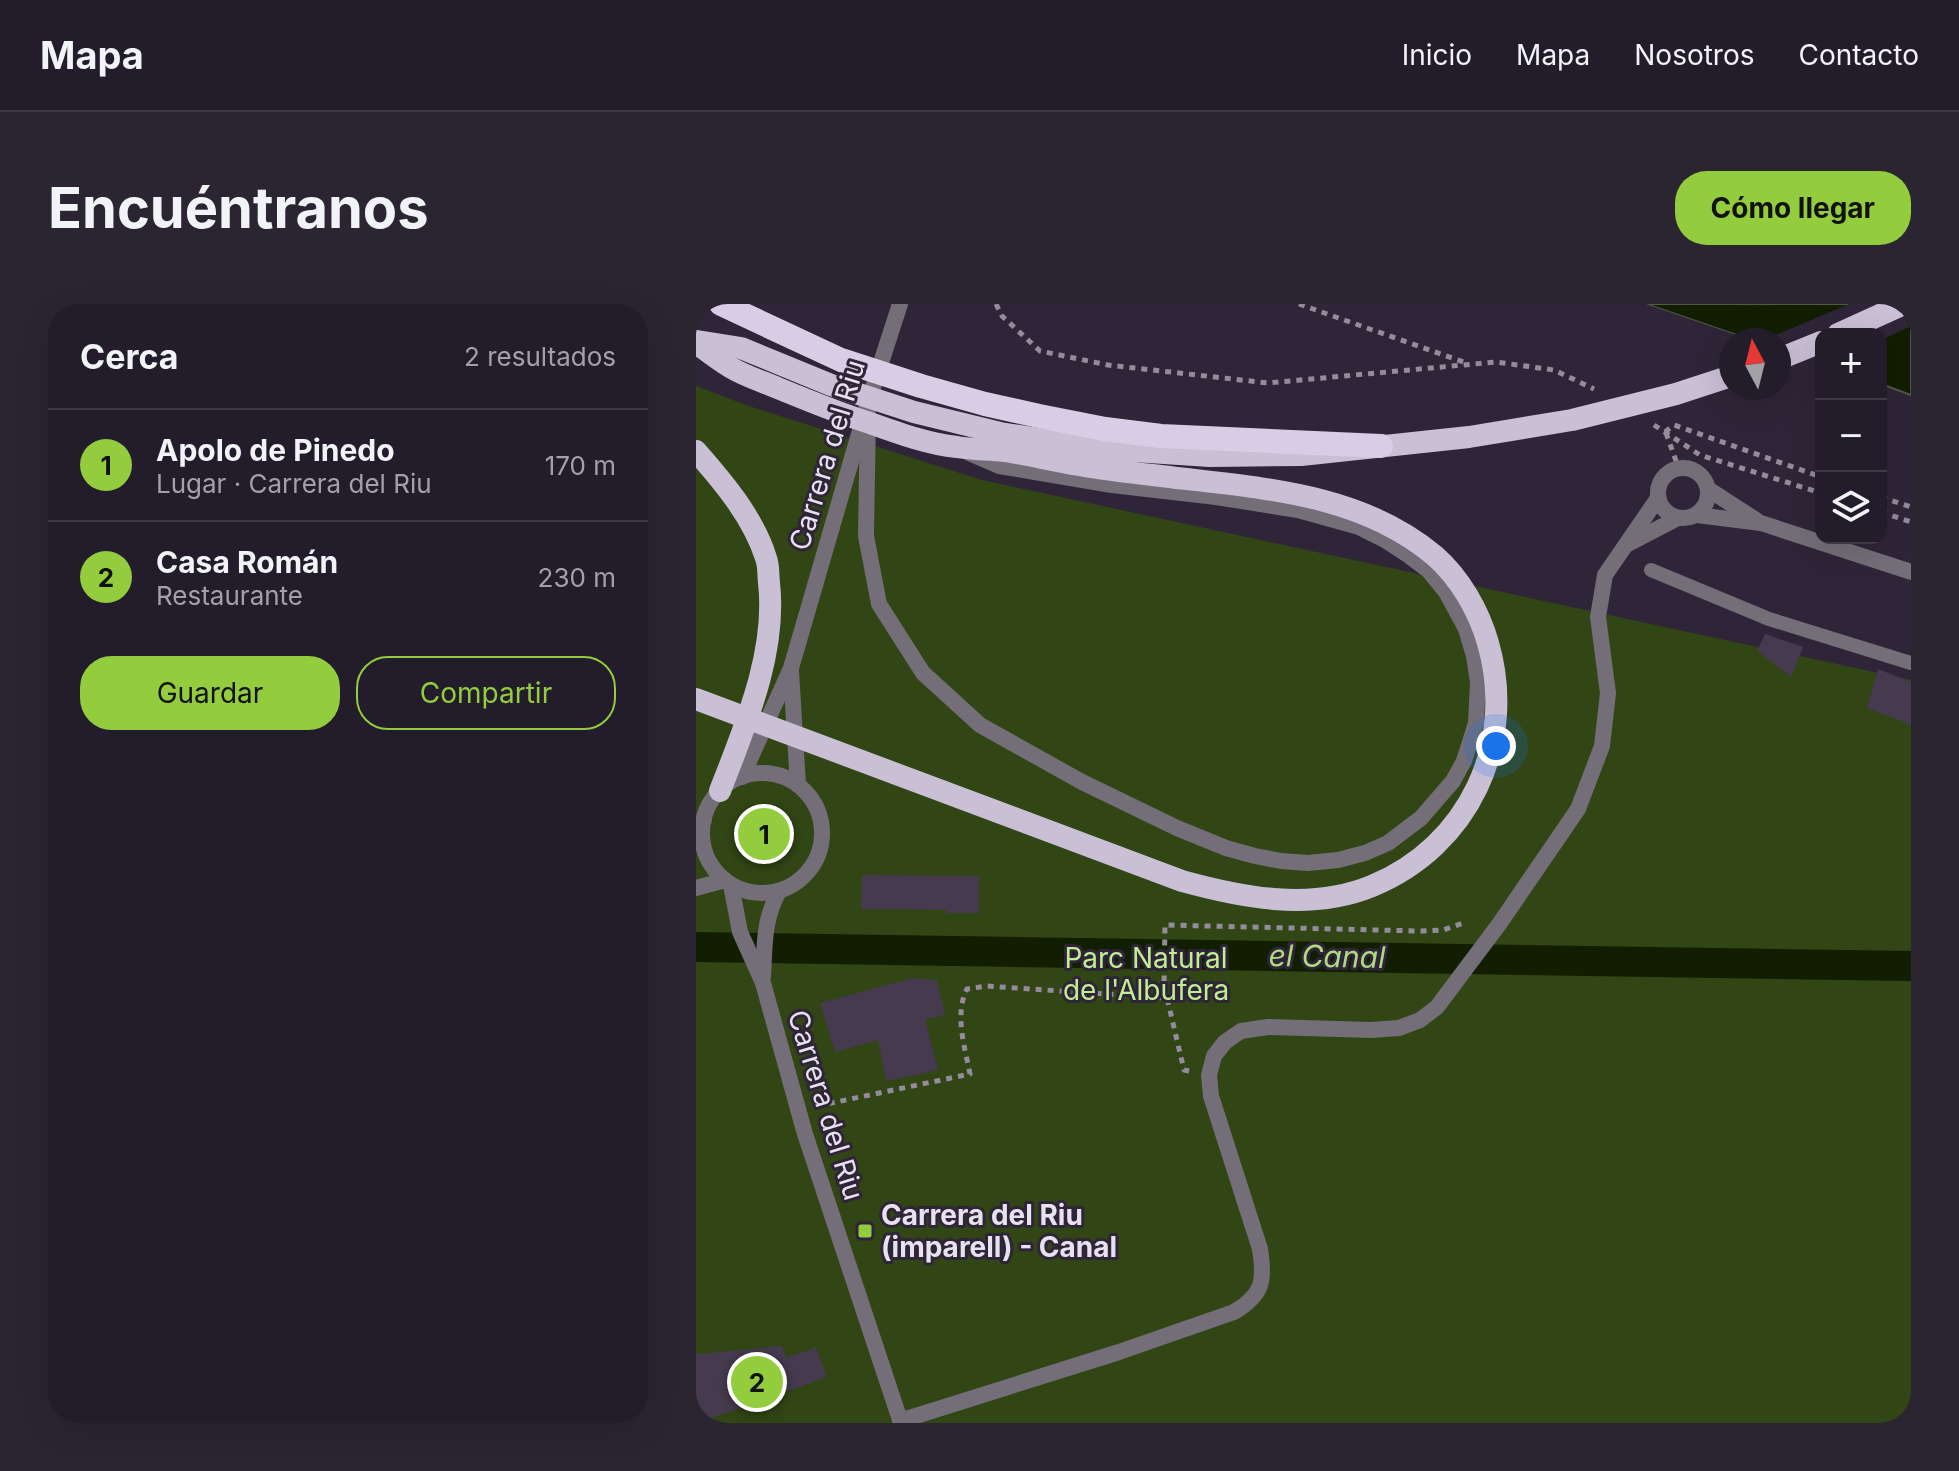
<!DOCTYPE html>
<html lang="es">
<head>
<meta charset="utf-8">
<style>
	:root { --surface:#231c2a; --page:#2b2532; --text:#f1f3f6; --muted:#a3a1a8; --line:#403a47; --accent:#93cd3e }
	body { margin:0; font-family:Inter,sans-serif; background:var(--page); color:var(--text) }
	.controls { position:absolute; right:24px; top:24px; display:grid; overflow:hidden; border-radius:16px; box-shadow:0 8px 32px #0002 }
	.controls button { width:72px; height:72px; display:grid; place-items:center; padding:0; border:0; border-bottom:2px solid var(--line); background:var(--surface); color:var(--text); font:40px sans-serif }
	.compass { position:absolute; left:1023px; top:24px; width:72px; height:72px; border-radius:50%; background:var(--surface); box-shadow:0 8px 32px #0002; rotate:353deg }
	.you { position:absolute; left:800px; top:442px; width:28px; height:28px; margin:-20px; border:6px solid #fff; border-radius:50%; background:#1a73e8; box-shadow:0 0 0 12px #1a73e833 }
	.badge { display:grid; place-items:center; width:52px; height:52px; border-radius:50%; background:var(--accent); color:#111; font-size:26px; font-weight:700 }
	.pin { position:absolute; translate:-50% -50%; border:4px solid #fff; box-shadow:0 2px 8px #0006 }
	.list { margin:0; padding:0; list-style:none }
	h2 { display:flex; justify-content:space-between; align-items:center; height:104px; margin:0; padding:0 32px; font-size:34px }
	h2 small { font-size:26px; font-weight:400; color:var(--muted) }
	.list li { display:grid; grid-template-columns:52px 1fr auto; gap:24px; align-items:center; box-sizing:border-box; height:112px; padding:0 32px; border-top:2px solid var(--line) }
	.list b { display:block; font-size:30px; white-space:nowrap }
	.list p { margin:0; font-size:26px; white-space:nowrap; color:var(--muted) }
	.list em { font-size:26px; font-style:normal; color:var(--muted) }
	.actions { display:flex; gap:16px; padding:24px 32px }
	.actions a { flex:1; padding:18px 0; border:2px solid var(--accent); border-radius:32px; text-align:center; font-size:28px; color:var(--accent) }
	.actions .main { background:var(--accent); color:#111 }
	.icon { flex:none; width:44px; height:44px; fill:none; stroke:currentColor; stroke-width:2; stroke-linecap:round; stroke-linejoin:round }
	.map { position:relative; flex:none; width:1215px; height:1119px; overflow:hidden; border-radius:32px }
	header { display:flex; align-items:center; gap:48px; box-sizing:border-box; height:112px; padding:0 40px; background:var(--surface); border-bottom:2px solid var(--line) }
	header strong { font-size:38px }
	nav { display:flex; gap:44px; margin-inline-start:auto; font-size:28px }
	.intro { display:flex; align-items:center; justify-content:space-between; box-sizing:border-box; height:192px; padding:0 48px }
	h1 { margin:0; font-size:56px }
	.button { padding:20px 36px; border-radius:32px; background:var(--accent); color:#111; font-size:28px; font-weight:700 }
	main { display:flex; gap:48px; padding:0 48px }
	aside { flex:1; background:var(--surface); border-radius:32px; box-shadow:0 8px 32px #0002 }
	.map>svg:first-child { display:block }
	.green { fill:#314515 }
	.water { fill:#111e00; stroke:#525847; stroke-width:2 }
	.pier { fill:#2f2538 }
	.lines { fill:none; stroke-linecap:round; stroke-linejoin:round }
	.canal { stroke:#111e00; stroke-width:30 }
	.building { fill:#453a4e }
	.path { stroke:#948c9c; stroke-width:5; stroke-dasharray:6 6; stroke-linecap:butt }
	.service { stroke:#736e78; stroke-width:14 }
	.minor { stroke:#736e78; stroke-width:16 }
	.tertiary { stroke:#736e78; stroke-width:16 }
	.trunk { stroke:#cac0d6; stroke-width:22 }
	.motorway { stroke:#d9cde5; stroke-width:24 }
	.poi-dot { fill:#93cd3e; stroke:#2f2538; stroke-width:3 }
	.labels { text-anchor:middle; stroke-width:6; stroke-linejoin:round; paint-order:stroke }
	.street-label { font-size:28px; fill:#e8e1ee; stroke:#2f2538 }
	.park-label { font-size:28px; fill:#c2ed93; stroke:#2f2538 }
	.poi-label { font-size:28px; font-weight:bold; fill:#e8e1ee; stroke:#2f2538; text-anchor:start }
	.water-label { font-size:30px; font-style:italic; fill:#b0d980; stroke:#2f2538 }
</style>
</head>
<body>
<header>
<strong>Mapa</strong>
<nav><a>Inicio</a><a>Mapa</a><a>Nosotros</a><a>Contacto</a></nav>
</header>
<div class="intro"><h1>Encuéntranos</h1><a class="button">Cómo llegar</a></div>
<main>
<aside>
<h2>Cerca<small>2 resultados</small></h2>
<ul class="list">
<li><span class="badge">1</span><div><b>Apolo de Pinedo</b><p>Lugar · Carrera del Riu</p></div><em>170 m</em></li>
<li><span class="badge">2</span><div><b>Casa Román</b><p>Restaurante</p></div><em>230 m</em></li>
</ul>
<div class="actions"><a class="main">Guardar</a><a>Compartir</a></div>
</aside>
<div class="map">
<svg width="1215" height="1119" viewBox="0 0 1215 1119">
	<rect width="100%" height="100%" fill="#2f2538"/>
	<path class="green" d="M 0,82 L 53,102 L 286,176 L 1215,376 L 1215,1119 L 0,1119 Z"/>
	<path class="water" d="M 950,0 L 1215,0 L 1215,91 L 1185,80 L 1185,30 L 1125,30 L 1083,36 L 1055,36 Z"/>
	<g class="pier">
		<path d="M 946,0 L 950,0 L 1055,36 L 1043,36 L 949,4 Z"/>
		<path d="M 1153,0 L 1215,0 L 1215,22 L 1185,36 L 1185,30 L 1125,30 L 1125,64 L 1083,50 L 1083,36 L 1068,36 Z"/>
	</g>
	<g class="lines">
		<path class="canal" d="M 0,643 L 1215,662"/>
	</g>
	<g class="building">
		<path d="M 1069,330 L 1107,343 L 1095,373 L 1061,347 Z"/>
		<path d="M 1182,365 L 1215,378 L 1215,421 L 1171,404 Z"/>
		<path d="M 166,571 L 283,572 L 283,609 L 250,609 L 250,606 L 165,605 Z"/>
		<path d="M 217,674 L 241,676 L 249,711 L 229,715 L 242,766 L 190,777 L 182,736 L 139,748 L 124,699 Z"/>
		<path d="M 86,1042 L 90,1054 L 120,1043 L 131,1073 L 8,1117 L 0,1093 L 0,1050 Z"/>
	</g>
	<g class="lines">
		<g class="path">
			<path d="M 300,0 L 306,12 L 344,47 L 412,61 L 572,79 L 800,58 L 858,66 L 898,85"/>
			<path d="M 603,0 L 770,59"/>
			<path d="M 958,121 L 1004,151 L 1125,189"/>
			<path d="M 969,128 L 978,121 L 1125,173"/>
			<path d="M 970,129 L 983,165"/>
			<path d="M 1185,193 L 1215,203"/>
			<path d="M 1185,208 L 1215,218"/>
			<path d="M 493,767 L 488,766 L 468,681 L 469,621 L 723,627 L 747,626 L 770,618"/>
			<path d="M 121,802 L 274,770 C 269,744 258,710 271,685 L 290,682 L 469,694"/>
		</g>
		<path class="service" d="M 955,266 L 1073,315 L 1215,359"/>
		<g class="minor">
			<circle cx="987" cy="189" r="25"/>
			<path d="M 1012,185 L 1060,216"/>
			<path d="M 1001,211 L 1065,219 L 1215,268"/>
			<path d="M 932,240 L 982,214"/>
			<path d="M 0,526 L 8,516"/>
			<path d="M 0,584 L 29,576"/>
			<path d="M 204,1117 L 423,1048 L 538,1008 C 567,991 569,977 564,945 L 515,792 L 513,771 L 518,752 L 529,738 L 545,727 L 572,723 L 675,726 L 703,724 L 724,716 L 741,703 L 804,619 L 882,505 L 906,442 L 912,389 L 902,313 L 909,271 L 962,194"/>
		</g>
		<g class="tertiary">
			<path d="M 172,109 L 170,232 L 183,300 L 227,369 L 284,421 L 386,478 L 481,524 L 530,544 L 559,552 L 585,557 L 612,559 L 642,556 L 669,549 L 692,539 L 725,514 L 757,477 L 768,457 L 780,419 L 782,378 L 778,352 L 770,325 L 750,288 L 732,266 L 712,251 L 689,236 L 663,223 L 602,206 L 520,193 L 416,181 L 303,162 L 273,149"/>
			<path d="M 95,367 L 102,481"/>
			<circle cx="66" cy="529" r="60"/>
			<path d="M 46,473 L 95,364 L 172,99 L 204,0"/>
			<path d="M 35,581 L 44,628 L 67,679 L 109,830 L 205,1119"/>
			<path d="M 67,673 C 69,640 67,617 83,587"/>
		</g>
		<g class="trunk">
			<path d="M 1142,30 L 1208,0"/>
			<path d="M 1,37 L 45,44 L 135,81 L 218,108 L 304,129 L 407,145 L 514,152 L 605,151 L 773,133 L 876,116 L 980,90 L 1035,72"/>
			<path d="M 0,39 C 11,47 22,56 34,63 C 45,70 59,75 72,80 C 106,94 139,108 174,119 C 202,129 232,140 261,143 C 277,146 293,145 309,147 C 334,151 358,157 383,161 C 410,166 438,169 465,172 C 560,184 662,187 739,252 C 764,274 783,307 792,339 C 821,439 773,542 676,582 C 615,607 548,594 486,577 L 0,395"/>
			<path d="M 1083,55 L 1125,38"/>
			<path d="M 0,147 C 28,179 57,213 70,254 C 73,262 72,271 73,279 C 81,349 49,422 24,487"/>
		</g>
		<path class="motorway" d="M 25,0 L 145,56 L 225,82 L 289,100 L 343,112 L 409,125 L 465,132 L 685,142"/>
	</g>
	<rect class="poi-dot" x="161" y="919" width="16" height="16" rx="4"/>
	<g class="labels">
		<g class="street-label">
			<text transform="translate(131 151) rotate(-73)" y="10">Carrera del Riu</text>
			<text transform="translate(130 801) rotate(73)" y="10">Carrera del Riu</text>
		</g>
		<g class="park-label">
			<text x="450" y="664">Parc Natural<tspan x="450" dy="32">de l'Albufera</tspan></text>
		</g>
		<g class="poi-label">
			<text x="185" y="921">Carrera del Riu<tspan x="185" dy="32">(imparell) - Canal</tspan></text>
		</g>
		<g class="water-label">
			<text transform="translate(631 653) rotate(1)" y="10">el Canal</text>
		</g>
	</g>
</svg>
<div class="controls">
<button>+</button>
<button>−</button>
<button><svg class="icon" aria-label="layers" viewBox="0 0 24 24"><path d="M12 4l9 5-9 5-9-5zM3 14l9 5 9-5"/></svg></button>
</div>
<svg class="compass" viewBox="-18 -18 36 36"><path d="M0-13l5 13h-10z" fill="#e53935"/><path d="M0 13l5-13h-10z" fill="#a3a1a8"/></svg>
<div class="you"></div>
<div class="pin badge" style="left:68px;top:530px">1</div>
<div class="pin badge" style="left:61px;top:1078px">2</div>
</div>
</main>
</body>
</html>
